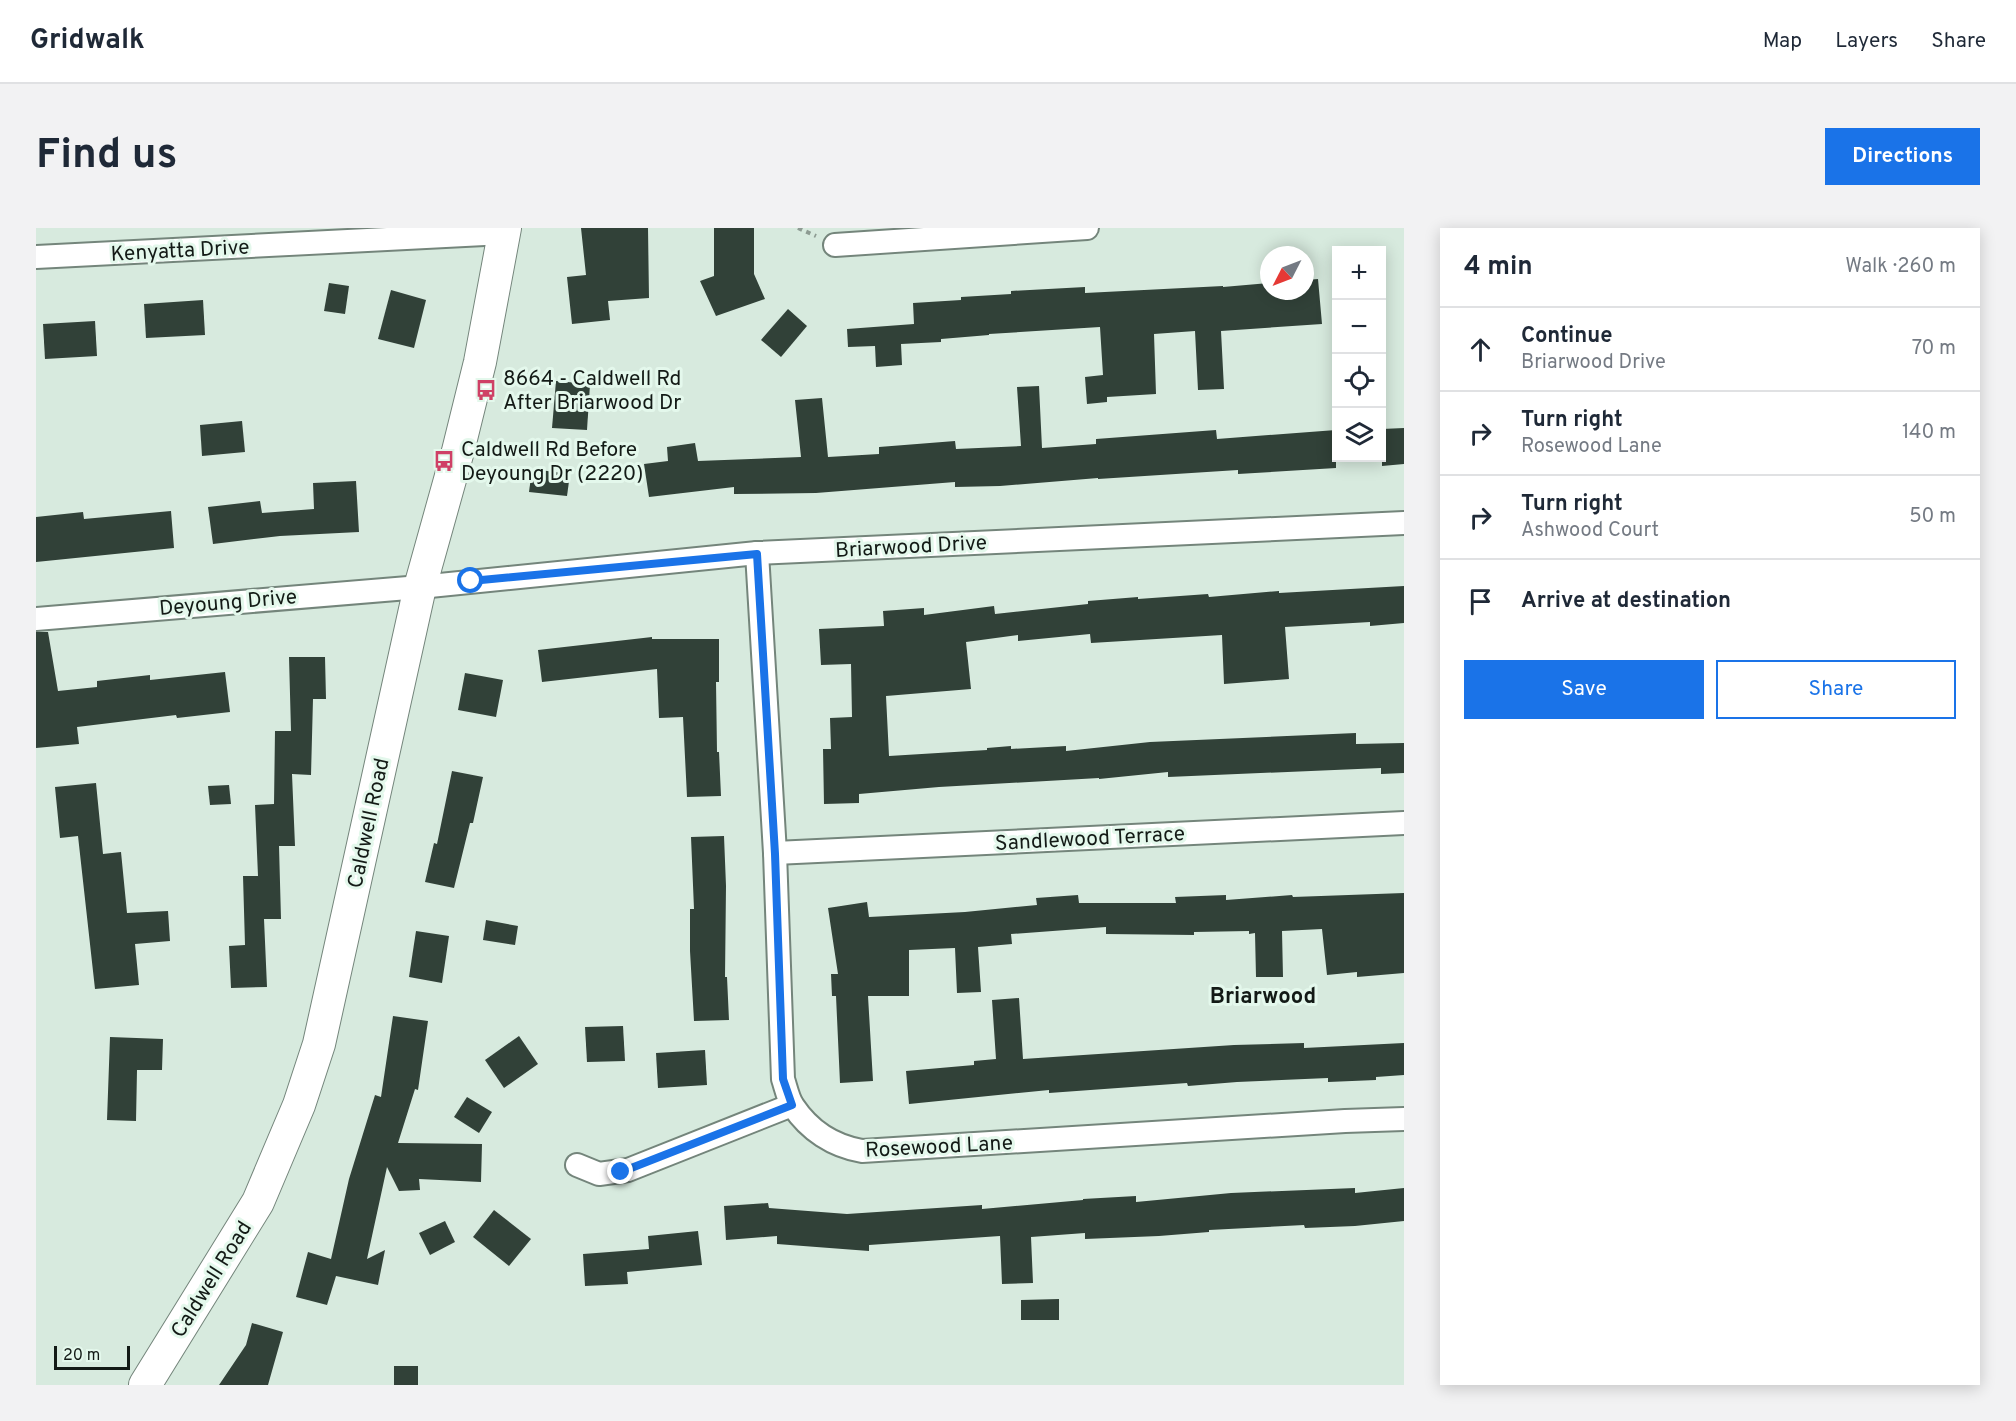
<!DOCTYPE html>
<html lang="en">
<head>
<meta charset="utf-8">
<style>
	:root { --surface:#fff; --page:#f2f2f3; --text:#1f2937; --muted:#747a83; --line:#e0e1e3; --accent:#1a73e8 }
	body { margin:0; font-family:Overpass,sans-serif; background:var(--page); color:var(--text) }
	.controls { position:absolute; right:18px; top:18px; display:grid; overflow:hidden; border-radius:0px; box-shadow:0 3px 15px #0003 }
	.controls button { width:54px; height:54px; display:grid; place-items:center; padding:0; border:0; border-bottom:2px solid var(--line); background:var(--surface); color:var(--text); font:30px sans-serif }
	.compass { position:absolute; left:1224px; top:18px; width:54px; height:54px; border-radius:50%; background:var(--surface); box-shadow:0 3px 15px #0003; rotate:228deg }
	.scale { position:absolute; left:18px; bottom:15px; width:76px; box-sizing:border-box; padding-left:6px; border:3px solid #131a16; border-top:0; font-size:16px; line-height:21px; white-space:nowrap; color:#131a16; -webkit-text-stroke:4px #e4f8ec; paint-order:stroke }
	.stop { position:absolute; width:18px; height:18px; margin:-14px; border:4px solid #1a73e8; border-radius:50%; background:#fff }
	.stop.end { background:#1a73e8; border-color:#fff; box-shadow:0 2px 6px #0008 }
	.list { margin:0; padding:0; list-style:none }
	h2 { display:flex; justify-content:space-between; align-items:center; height:78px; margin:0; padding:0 24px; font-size:26px }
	h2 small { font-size:20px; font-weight:400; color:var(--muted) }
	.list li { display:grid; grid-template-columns:39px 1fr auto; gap:18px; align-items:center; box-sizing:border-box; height:84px; padding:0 24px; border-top:2px solid var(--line) }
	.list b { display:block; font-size:22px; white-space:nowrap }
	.list p { margin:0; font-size:20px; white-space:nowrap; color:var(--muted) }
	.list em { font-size:20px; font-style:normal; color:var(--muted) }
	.actions { display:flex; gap:12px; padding:18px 24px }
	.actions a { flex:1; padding:14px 0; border:2px solid var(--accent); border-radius:0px; text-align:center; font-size:21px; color:var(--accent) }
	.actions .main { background:var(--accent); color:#fff }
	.icon { flex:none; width:33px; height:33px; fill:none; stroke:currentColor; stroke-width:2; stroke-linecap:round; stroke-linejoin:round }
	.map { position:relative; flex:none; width:1368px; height:1157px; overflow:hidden; border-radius:0px }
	header { display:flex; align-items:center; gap:36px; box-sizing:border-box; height:84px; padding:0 30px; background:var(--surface); border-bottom:2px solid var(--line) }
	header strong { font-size:28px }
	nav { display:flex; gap:33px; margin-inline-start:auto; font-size:21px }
	.intro { display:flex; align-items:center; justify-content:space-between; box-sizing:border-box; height:144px; padding:0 36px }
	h1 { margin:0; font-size:42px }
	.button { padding:15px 27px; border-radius:0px; background:var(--accent); color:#fff; font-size:21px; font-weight:700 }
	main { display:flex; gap:36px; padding:0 36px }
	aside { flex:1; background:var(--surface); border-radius:0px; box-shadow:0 3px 15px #0003 }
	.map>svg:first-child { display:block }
	.building { fill:#314138 }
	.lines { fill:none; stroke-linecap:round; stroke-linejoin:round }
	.street-casing { stroke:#74857b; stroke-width:26 }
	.secondary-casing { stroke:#74857b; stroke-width:34 }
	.path { stroke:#8d9b92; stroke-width:4; stroke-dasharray:4.5 4.5; stroke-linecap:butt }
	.street { stroke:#fff; stroke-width:22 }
	.secondary { stroke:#fff; stroke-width:32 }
	.route { stroke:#1a73e8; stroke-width:8 }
	.labels { text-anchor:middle; stroke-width:6; stroke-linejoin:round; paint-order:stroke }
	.street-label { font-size:21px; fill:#131a16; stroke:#e4f8ec }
	.poi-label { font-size:21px; fill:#131a16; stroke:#e4f8ec; text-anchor:start }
	.neighbourhood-label { font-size:22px; font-weight:bold; fill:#131a16; stroke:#e4f8ec }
</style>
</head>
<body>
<header>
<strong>Gridwalk</strong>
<nav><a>Map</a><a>Layers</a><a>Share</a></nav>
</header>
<div class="intro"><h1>Find us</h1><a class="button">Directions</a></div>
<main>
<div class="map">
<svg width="1368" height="1157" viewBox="0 0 1368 1157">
	<rect width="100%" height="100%" fill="#d7eade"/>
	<g class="building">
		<path d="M 545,0 L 612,0 L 613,70 L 572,73 L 574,92 L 536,96 L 531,49 L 550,47 Z"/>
		<path d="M 678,0 L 718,0 L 718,46 L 729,71 L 680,88 L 664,53 L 678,48 Z"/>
		<path d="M 1282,51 L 1286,96 L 1185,103 L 1188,161 L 1162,162 L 1159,103 L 1118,106 L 1120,166 L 1071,169 L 1071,174 L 1051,176 L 1049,149 L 1067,147 L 1064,99 L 953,106 L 953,107 L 905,111 L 905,114 L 865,116 L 866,137 L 840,139 L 839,118 L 812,119 L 811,101 L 878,96 L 877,75 L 925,72 L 925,69 L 975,66 L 975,63 L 1049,59 L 1049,65 L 1187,58 L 1187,59 L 1233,55 L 1233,63 L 1269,63 L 1269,52 Z"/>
		<path d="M 293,55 L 313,58 L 309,86 L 288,83 Z"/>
		<path d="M 355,62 L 390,72 L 378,120 L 342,111 Z"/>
		<path d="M 167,72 L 169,107 L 110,110 L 108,76 Z"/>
		<path d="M 752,81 L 771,98 L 745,129 L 725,112 Z"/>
		<path d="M 59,93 L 61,128 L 9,131 L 7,96 Z"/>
		<path d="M 520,153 L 554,156 L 551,202 L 516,200 Z"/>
		<path d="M 1003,158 L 1006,220 L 1060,216 L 1060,211 L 1180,202 L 1181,211 L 1300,202 L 1300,240 L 1202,246 L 1202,242 L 1062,251 L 1062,250 L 964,258 L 919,259 L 919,254 L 780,265 L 698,266 L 698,259 L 613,269 L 608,236 L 632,233 L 631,219 L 659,215 L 662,233 L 765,229 L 759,172 L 786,170 L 792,229 L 843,226 L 843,219 L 919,213 L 920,221 L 985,218 L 981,159 Z"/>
		<path d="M 206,193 L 209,224 L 166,228 L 164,197 Z"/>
		<path d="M 1368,200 L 1368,236 L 1346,238 L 1346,201 Z"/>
		<path d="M 496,241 L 534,246 L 531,268 L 493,264 Z"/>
		<path d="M 320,253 L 323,304 L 244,308 L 177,316 L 172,279 L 224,273 L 226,285 L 278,281 L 277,255 Z"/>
		<path d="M 135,283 L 138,320 L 0,334 L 0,289 L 47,284 L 48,291 Z"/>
		<path d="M 1368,358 L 1368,395 L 1334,398 L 1334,394 L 1249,399 L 1253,451 L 1188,456 L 1186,407 L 1055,415 L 1054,406 L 982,413 L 982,407 L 930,414 L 935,461 L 850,468 L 853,528 L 951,522 L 951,520 L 975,518 L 975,521 L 1030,518 L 1030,523 L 1114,514 L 1320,505 L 1320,516 L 1368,515 L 1368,545 L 1345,546 L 1345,540 L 1132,549 L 1132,544 L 1063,551 L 1063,550 L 903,559 L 823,566 L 823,575 L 788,576 L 787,521 L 795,521 L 794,490 L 816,489 L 815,436 L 785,437 L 783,401 L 848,398 L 847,383 L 888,380 L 888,387 L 958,378 L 959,386 L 1052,376 L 1052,373 L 1102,369 L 1102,371 L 1172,366 L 1173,369 L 1243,363 L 1243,365 Z"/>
		<path d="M 0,404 L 12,404 L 22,463 L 61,459 L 61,453 L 114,447 L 114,452 L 189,444 L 194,484 L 141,490 L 140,487 L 41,499 L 43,516 L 0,520 Z"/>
		<path d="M 616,409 L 616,411 L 683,411 L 683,454 L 680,454 L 681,524 L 683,524 L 685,568 L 651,569 L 647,489 L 623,490 L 621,441 L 506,454 L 502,422 Z"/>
		<path d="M 253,429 L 289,429 L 290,471 L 277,471 L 275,547 L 256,546 L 259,618 L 243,618 L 245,691 L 228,691 L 231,759 L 195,760 L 193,718 L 209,717 L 207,648 L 222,648 L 219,577 L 238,576 L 239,503 L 255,503 Z"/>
		<path d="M 429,445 L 467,452 L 460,489 L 422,482 Z"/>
		<path d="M 416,543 L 447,549 L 437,595 L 434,595 L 418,660 L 389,654 L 398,615 L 401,616 Z"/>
		<path d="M 60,555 L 67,626 L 85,624 L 91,685 L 132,683 L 134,713 L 99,716 L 103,757 L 59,761 L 42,608 L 24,610 L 19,559 Z"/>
		<path d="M 193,557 L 195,576 L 174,577 L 172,558 Z"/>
		<path d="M 688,608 L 690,658 L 689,749 L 691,749 L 693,792 L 658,793 L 654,723 L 654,681 L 658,681 L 655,609 Z"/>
		<path d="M 1368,665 L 1368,745 L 1321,749 L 1321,744 L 1291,747 L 1286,701 L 1246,703 L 1247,749 L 1220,749 L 1219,705 L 1213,706 L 1213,703 L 1158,704 L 1158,707 L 1070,706 L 1070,699 L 975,706 L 976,716 L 942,719 L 945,764 L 921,765 L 919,720 L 873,722 L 873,768 L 832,768 L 837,853 L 804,855 L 800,768 L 796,768 L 795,746 L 802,746 L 792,680 L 831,674 L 833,689 L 929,684 L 1001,677 L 1000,670 L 1042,667 L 1043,675 L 1140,675 L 1139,669 L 1190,667 L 1190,672 L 1256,667 L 1257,669 Z"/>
		<path d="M 450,692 L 482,698 L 479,717 L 447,712 Z"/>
		<path d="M 380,703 L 413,708 L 406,755 L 373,749 Z"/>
		<path d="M 983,770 L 987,831 L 1198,817 L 1268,815 L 1268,820 L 1368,815 L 1368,847 L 1340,849 L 1340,852 L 1292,854 L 1292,850 L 1201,854 L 1152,858 L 1151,855 L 1013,865 L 1013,862 L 873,876 L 870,843 L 938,837 L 938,833 L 960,831 L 956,772 Z"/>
		<path d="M 357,788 L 392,793 L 382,862 L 379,861 L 362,915 L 446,916 L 445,954 L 383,951 L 384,962 L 363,963 L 351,939 L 331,1031 L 349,1022 L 342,1057 L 300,1048 L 291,1077 L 260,1069 L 272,1024 L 295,1031 L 313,951 L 339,867 L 345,869 Z"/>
		<path d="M 587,798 L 589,833 L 551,834 L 549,799 Z"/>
		<path d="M 483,808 L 502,836 L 468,860 L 449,832 Z"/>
		<path d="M 74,809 L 127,811 L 126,842 L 101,842 L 100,893 L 71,892 Z"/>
		<path d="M 669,822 L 671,857 L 622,860 L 620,825 Z"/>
		<path d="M 431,869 L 456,884 L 443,905 L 418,889 Z"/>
		<path d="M 1319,960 L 1319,965 L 1368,960 L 1368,993 L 1319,998 L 1269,1000 L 1268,997 L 1173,1002 L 1173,1004 L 1123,1008 L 1049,1011 L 1049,1005 L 995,1009 L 997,1055 L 966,1056 L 964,1008 L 833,1017 L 833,1023 L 741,1016 L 741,1008 L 690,1012 L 688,978 L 732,975 L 733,980 L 811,986 L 946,977 L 946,981 L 1047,972 L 1047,971 L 1100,968 L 1100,974 L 1195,965 Z"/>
		<path d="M 458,982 L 495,1011 L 473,1038 L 437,1009 Z"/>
		<path d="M 409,993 L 419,1014 L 394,1027 L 383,1005 Z"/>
		<path d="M 662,1003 L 666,1037 L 591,1044 L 592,1056 L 549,1058 L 547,1026 L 613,1021 L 612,1008 Z"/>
		<path d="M 1023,1071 L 1023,1092 L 985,1092 L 985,1072 Z"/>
		<path d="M 216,1095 L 247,1104 L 232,1157 L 183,1157 L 210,1117 Z"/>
		<rect x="358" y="1138" width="24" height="19"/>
	</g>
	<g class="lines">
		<defs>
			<g id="street">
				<path d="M 799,17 L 1051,0"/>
				<path d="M 0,29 L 468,5"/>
				<path d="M 721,325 L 739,625 L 747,851 C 750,860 752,871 757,878 C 773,902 797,918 826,923 L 1309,893 L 1368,891"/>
				<path d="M 0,391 L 384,359 L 721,325 L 1368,295"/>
				<path d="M 739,625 L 1368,595"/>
				<path d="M 541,937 L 563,946 L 592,942 L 756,877"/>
			</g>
			<path id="secondary" d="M 109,1157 L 222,974 L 263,877 L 283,816 L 384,359 L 422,223 L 444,134 L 469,0"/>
		</defs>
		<use href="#street" class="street-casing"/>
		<use href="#secondary" class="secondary-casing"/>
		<path class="path" d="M 762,0 L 780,8"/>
		<use href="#street" class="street"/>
		<use href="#secondary" class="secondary"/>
	</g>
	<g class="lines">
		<path class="route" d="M 435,353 L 721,326 L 739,626 L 747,851 L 756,877 L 585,944"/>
	</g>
	<defs>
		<symbol id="bus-bare" viewBox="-9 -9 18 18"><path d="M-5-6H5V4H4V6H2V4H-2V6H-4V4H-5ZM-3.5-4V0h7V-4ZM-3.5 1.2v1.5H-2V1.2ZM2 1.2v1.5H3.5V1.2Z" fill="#cf4066" stroke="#e4f8ec" stroke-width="2.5" paint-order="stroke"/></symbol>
	</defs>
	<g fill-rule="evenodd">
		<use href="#bus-bare" x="435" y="147" width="30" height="30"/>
		<use href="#bus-bare" x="393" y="218" width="30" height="30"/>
	</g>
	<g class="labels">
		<g class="street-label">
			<text transform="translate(144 22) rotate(-3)" y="7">Kenyatta Drive</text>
			<text transform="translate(875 318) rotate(-3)" y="7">Briarwood Drive</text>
			<text transform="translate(192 374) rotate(-5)" y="7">Deyoung Drive</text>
			<text transform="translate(332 595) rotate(-78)" y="7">Caldwell Road</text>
			<text transform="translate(1054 610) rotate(-3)" y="7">Sandlewood Terrace</text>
			<text transform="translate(903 918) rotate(-3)" y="7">Rosewood Lane</text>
			<text transform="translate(175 1051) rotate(-58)" y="7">Caldwell Road</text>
		</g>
		<g class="poi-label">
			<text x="467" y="157">8664 - Caldwell Rd<tspan x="467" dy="24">After Briarwood Dr</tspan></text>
			<text x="425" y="228">Caldwell Rd Before<tspan x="425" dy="24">Deyoung Dr (2220)</tspan></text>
		</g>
		<g class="neighbourhood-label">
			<text x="1227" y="775">Briarwood</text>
		</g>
	</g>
</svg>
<div class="controls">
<button>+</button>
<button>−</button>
<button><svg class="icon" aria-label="locate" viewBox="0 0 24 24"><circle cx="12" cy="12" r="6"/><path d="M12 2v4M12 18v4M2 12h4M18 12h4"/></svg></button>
<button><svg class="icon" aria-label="layers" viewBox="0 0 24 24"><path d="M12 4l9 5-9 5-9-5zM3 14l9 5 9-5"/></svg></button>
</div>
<svg class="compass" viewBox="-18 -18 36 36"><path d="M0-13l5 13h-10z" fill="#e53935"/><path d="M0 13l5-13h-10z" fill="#747a83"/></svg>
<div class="scale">20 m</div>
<div class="stop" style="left:435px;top:353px"></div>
<div class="stop end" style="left:585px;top:944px"></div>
</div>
<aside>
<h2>4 min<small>Walk · 260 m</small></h2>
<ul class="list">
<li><svg class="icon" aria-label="ahead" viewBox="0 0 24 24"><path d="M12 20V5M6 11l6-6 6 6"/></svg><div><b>Continue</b><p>Briarwood Drive</p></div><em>70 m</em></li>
<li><svg class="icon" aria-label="right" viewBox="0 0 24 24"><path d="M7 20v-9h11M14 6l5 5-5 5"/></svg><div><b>Turn right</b><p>Rosewood Lane</p></div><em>140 m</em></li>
<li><svg class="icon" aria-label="right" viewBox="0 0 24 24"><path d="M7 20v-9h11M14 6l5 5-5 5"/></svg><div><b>Turn right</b><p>Ashwood Court</p></div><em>50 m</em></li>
<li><svg class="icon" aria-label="arrive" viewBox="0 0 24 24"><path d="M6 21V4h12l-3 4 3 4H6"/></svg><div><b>Arrive at destination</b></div></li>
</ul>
<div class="actions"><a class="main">Save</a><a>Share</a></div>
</aside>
</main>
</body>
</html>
